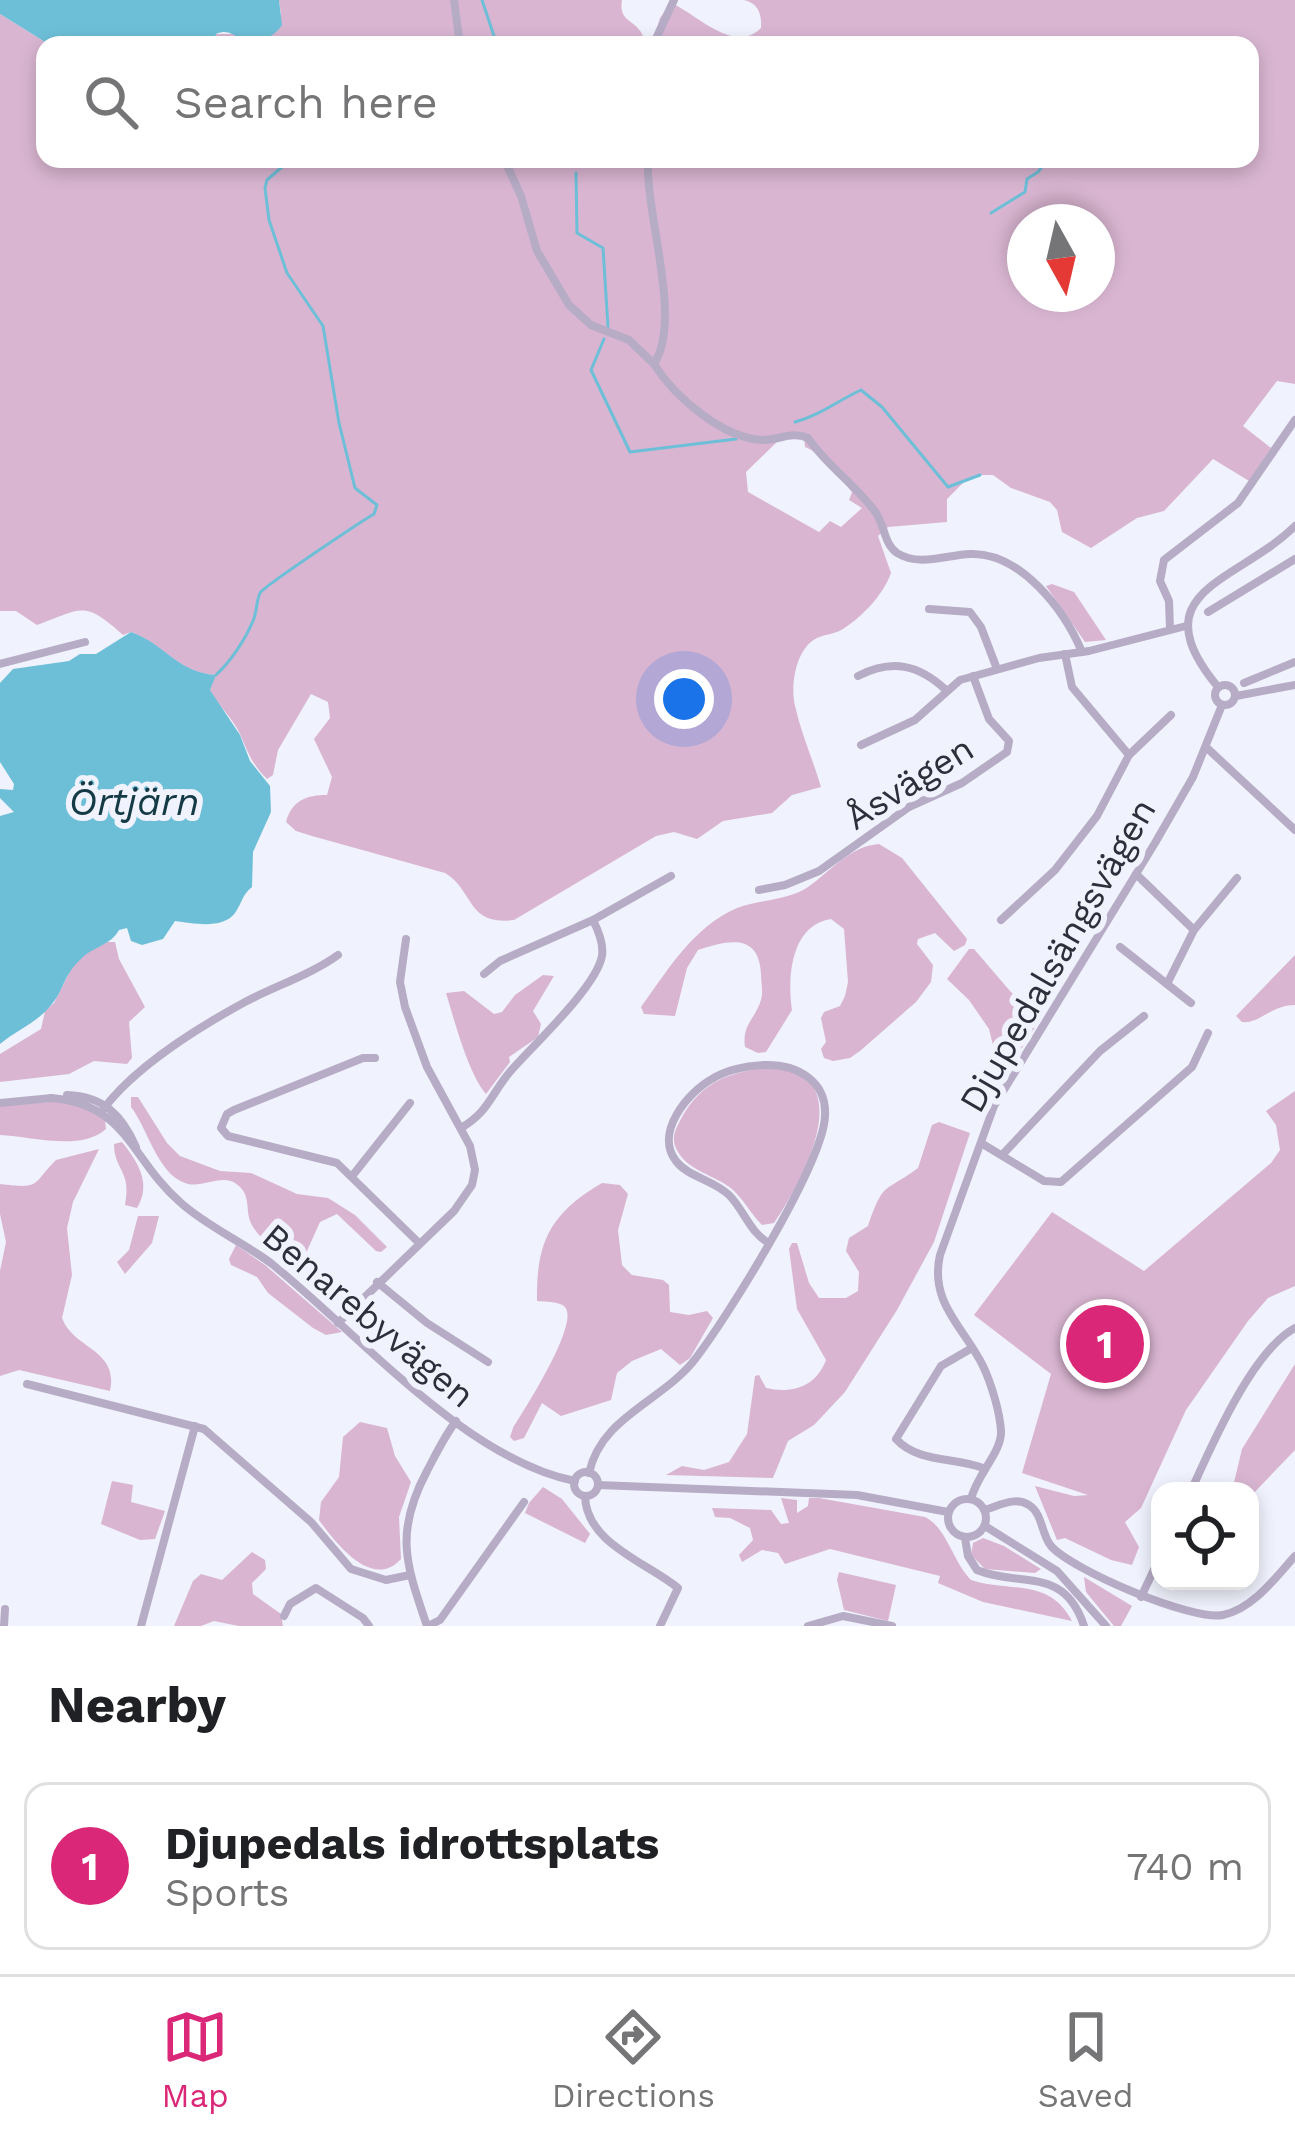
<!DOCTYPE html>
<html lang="en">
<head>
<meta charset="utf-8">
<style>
	:root { --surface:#fff; --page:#f6f6f6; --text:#202124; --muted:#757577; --line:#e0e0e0; --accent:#db2777 }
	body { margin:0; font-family:"Work Sans",sans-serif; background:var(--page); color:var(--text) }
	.controls { position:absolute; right:36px; bottom:36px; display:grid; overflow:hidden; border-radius:24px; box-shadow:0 6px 18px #0003 }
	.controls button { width:108px; height:108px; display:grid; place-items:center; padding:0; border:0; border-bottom:3px solid var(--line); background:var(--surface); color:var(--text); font:60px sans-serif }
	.compass { position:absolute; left:1007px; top:204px; width:108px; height:108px; border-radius:50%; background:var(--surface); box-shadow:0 6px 18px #0003; rotate:172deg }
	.you { position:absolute; left:684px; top:699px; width:42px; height:42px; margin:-30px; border:9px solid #fff; border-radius:50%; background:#1a73e8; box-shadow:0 0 0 18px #1a73e833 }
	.badge { display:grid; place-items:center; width:78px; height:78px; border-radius:50%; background:var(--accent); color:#fff; font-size:39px; font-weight:700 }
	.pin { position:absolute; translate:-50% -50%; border:6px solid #fff; box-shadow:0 3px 12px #0006 }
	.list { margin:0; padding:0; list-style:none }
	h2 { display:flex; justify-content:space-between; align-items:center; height:156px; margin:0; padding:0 48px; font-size:51px }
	h2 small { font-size:39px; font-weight:400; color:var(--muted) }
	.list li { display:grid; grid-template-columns:78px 1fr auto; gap:36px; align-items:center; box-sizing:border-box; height:168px; margin:0 24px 24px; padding:0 24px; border:3px solid var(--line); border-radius:24px }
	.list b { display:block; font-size:45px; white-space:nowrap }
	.list p { margin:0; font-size:39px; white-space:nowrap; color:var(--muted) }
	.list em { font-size:39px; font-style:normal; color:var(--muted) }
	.icon { flex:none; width:66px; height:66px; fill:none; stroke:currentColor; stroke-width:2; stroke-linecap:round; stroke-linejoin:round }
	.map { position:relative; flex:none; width:1295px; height:1626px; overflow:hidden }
	.search { position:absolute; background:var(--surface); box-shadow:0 6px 18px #0003; left:36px; right:36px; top:36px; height:132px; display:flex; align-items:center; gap:30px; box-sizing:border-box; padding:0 42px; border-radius:24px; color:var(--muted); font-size:45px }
	.sheet { height:348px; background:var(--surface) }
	nav { display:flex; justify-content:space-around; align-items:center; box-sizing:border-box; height:168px; border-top:3px solid var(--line); background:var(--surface); font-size:33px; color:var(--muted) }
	nav a { display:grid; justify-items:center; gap:6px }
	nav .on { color:var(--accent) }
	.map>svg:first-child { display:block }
	.green { fill:#d9b5d1; fill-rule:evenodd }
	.water { fill:#6dbfd8 }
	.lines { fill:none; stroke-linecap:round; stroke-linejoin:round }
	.stream { stroke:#6dbfd8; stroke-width:3 }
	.minor { stroke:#b7acc6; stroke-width:8 }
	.labels { text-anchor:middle; stroke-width:12; stroke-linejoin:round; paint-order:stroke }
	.street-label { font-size:36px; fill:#2e3039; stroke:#f0f2fd }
	.water-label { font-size:39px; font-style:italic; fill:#133a45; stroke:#f0f2fd }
</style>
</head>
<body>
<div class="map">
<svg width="1295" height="1626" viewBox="0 0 1295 1626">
	<rect width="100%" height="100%" fill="#f0f2fd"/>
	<g class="green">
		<path d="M 279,0 L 622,0 C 618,23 636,19 643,36 L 641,45 L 617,41 L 599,45 L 197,45 L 215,41 L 216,34 L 233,34 L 281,14 Z"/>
		<path d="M 744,0 L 1295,0 L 1295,384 L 1277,381 L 1243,426 L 1271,448 L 1249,481 L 1213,459 L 1164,511 L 1137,518 L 1091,548 L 1062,532 L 1057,510 L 1050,502 L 1011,488 L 993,475 L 980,475 L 964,482 L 947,499 L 947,522 L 888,527 L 878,536 L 891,573 C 883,595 863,616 843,629 C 835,634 826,634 817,638 C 796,648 790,685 795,706 C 801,733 813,760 821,787 L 792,795 L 772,813 L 723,821 L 697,839 L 674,832 L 656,836 L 514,920 C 466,926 475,891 445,873 L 312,836 L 296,831 L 286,822 C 292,800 307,795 327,795 L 332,777 L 314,739 L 330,718 L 328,702 L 311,694 L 278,750 L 273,775 L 267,779 C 252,764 248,753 240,734 C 233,718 218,706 210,690 L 215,675 C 176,672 166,645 131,632 L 123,635 C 84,600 83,608 37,625 L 16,611 L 0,611 L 0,14 L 50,45 L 45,45 L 45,159 L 1250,159 L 1250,45 L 652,45 L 660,18 L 671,3 C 697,14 734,55 761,28 C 762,14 758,3 744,0 ZM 1025,222 L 1097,222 L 1097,294 L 1025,294 ZM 804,438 L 805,447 C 825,455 838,475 852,492 L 849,500 L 862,508 L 841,527 L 830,521 L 819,532 L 748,492 L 746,472 L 780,439 Z"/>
		<path d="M 1052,584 L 1074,592 L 1106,640 L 1085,642 L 1046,586 Z"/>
		<path d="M 879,844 L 902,858 L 967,939 L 965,945 L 954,951 L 935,933 L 918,939 L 917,944 L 933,965 L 931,982 L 916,1002 L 860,1051 L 850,1058 L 833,1061 L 824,1058 L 821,1049 L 826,1042 L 821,1018 L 824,1012 L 840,1006 L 845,996 L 848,982 L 844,929 L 831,919 C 791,925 787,977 792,1010 L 766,1052 L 758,1053 L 745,1047 C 742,1026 753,1021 760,1003 C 764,993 761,984 761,974 C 759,933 729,940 698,950 L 687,968 L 675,1016 L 644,1014 L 641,1007 C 667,971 694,926 737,908 C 761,899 787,901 808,887 C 831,871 850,846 879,844 Z"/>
		<path d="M 107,942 L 115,942 L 119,959 L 145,1007 L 129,1022 L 132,1058 L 127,1064 L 94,1061 L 69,1074 L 0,1082 L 0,1054 L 41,1029 L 45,1011 L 54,1003 L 72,967 L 85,953 Z"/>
		<path d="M 969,949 L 974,949 L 1010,991 L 1040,1019 L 1005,1075 L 1000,1074 L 989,1029 L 969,1000 L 947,979 Z"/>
		<path d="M 1295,955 L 1295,1005 C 1271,1005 1260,1024 1242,1022 L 1236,1016 Z"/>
		<path d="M 543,975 L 554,976 L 533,1011 L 541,1024 L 538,1037 L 509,1057 L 510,1062 L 486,1094 C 468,1073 454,1019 446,993 L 464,991 L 494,1014 L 502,1012 L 515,995 Z"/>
		<path d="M 766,1068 C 774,1069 787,1069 794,1072 C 852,1094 796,1191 774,1223 L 762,1225 C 751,1214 744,1200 732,1189 C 715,1175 690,1172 678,1152 C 670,1139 675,1130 682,1117 C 701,1083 728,1072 766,1068 Z"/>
		<path d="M 1295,1091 L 1295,1286 L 1268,1298 L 1248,1321 L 1186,1410 L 1141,1508 L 1125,1522 L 1139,1547 L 1132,1565 L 1111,1560 L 1065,1538 L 1057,1540 L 1035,1486 L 1074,1496 L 1088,1495 L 1022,1473 L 1051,1374 L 974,1315 L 1052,1212 L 1144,1271 L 1271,1163 L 1280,1150 L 1276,1125 L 1266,1111 Z"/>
		<path d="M 131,1097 L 138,1097 L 167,1143 L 180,1156 L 220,1171 L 251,1173 L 297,1194 L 328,1198 L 355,1215 L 387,1247 L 381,1252 L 376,1251 L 337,1214 L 320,1222 L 302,1262 L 339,1289 C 315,1277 260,1247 250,1221 C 246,1208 250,1196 239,1186 C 222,1171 203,1190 185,1183 C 157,1173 148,1129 131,1107 Z"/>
		<path d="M 63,1101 L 95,1112 L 105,1120 L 106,1129 C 80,1152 31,1136 0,1135 L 0,1106 Z"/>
		<path d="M 939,1122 L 970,1133 L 934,1242 L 897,1310 L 845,1392 L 814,1425 L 788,1441 L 773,1478 L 666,1475 L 682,1466 L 704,1470 L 729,1462 L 747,1434 L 755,1376 L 759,1375 L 766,1388 C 792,1394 816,1387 826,1360 L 797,1309 L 789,1249 L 792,1243 L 797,1243 L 809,1283 L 819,1298 L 846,1298 L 858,1291 L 859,1272 L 846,1251 L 849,1238 L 868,1226 C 884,1180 883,1194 918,1168 L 932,1125 Z"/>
		<path d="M 122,1142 C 138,1162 152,1184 137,1208 L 125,1205 C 132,1171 114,1170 114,1144 Z"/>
		<path d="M 99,1149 L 73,1202 L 67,1228 L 72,1275 L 62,1318 C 73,1349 119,1349 110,1391 L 19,1370 L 0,1376 L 0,1271 L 6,1242 L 0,1214 L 0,1184 C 42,1189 31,1185 56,1160 Z"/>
		<path d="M 602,1183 L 620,1185 L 628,1194 L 618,1230 L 622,1265 L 632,1275 L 663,1280 L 669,1285 L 670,1312 L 689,1315 L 707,1311 L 713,1318 L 690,1358 L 680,1365 L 661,1349 L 632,1361 L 617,1373 L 611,1400 L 561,1416 L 542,1403 L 524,1438 L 514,1441 L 510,1437 L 513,1428 C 524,1410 580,1324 565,1307 C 559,1301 546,1302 537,1301 C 536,1241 551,1213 602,1183 Z"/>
		<path d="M 138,1216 L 159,1216 L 152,1243 L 125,1274 L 117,1262 L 129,1250 Z"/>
		<path d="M 236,1245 L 265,1265 L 342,1332 L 326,1335 L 313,1328 L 268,1293 L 257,1277 L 231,1265 L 229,1259 Z"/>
		<path d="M 1295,1364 L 1295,1450 L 1250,1497 L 1250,1491 L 1232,1491 L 1242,1449 Z"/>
		<path d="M 360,1422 L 387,1428 L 395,1456 L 411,1482 L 399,1517 L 401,1559 C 372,1591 335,1542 319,1520 L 321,1502 L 339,1477 L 343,1437 Z"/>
		<path d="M 112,1481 L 133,1485 L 131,1502 L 165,1511 L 155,1539 L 140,1540 L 101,1524 Z"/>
		<path d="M 543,1487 L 562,1499 L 590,1534 L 585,1543 L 525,1513 L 529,1503 Z"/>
		<path d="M 781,1498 L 797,1500 L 797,1513 L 808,1506 L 809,1498 L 819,1498 L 925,1517 C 947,1528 953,1562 971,1580 C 1010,1593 1049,1577 1072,1621 L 983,1602 L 938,1583 L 940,1576 L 830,1549 L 785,1564 L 778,1553 L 762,1550 L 742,1562 L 739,1555 L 753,1540 L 750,1528 L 730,1518 L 715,1517 L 712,1508 L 771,1510 L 781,1524 L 789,1523 Z"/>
		<path d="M 983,1538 L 1004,1546 L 1041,1569 L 1035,1573 L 985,1569 L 971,1555 L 973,1543 Z"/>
		<path d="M 252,1552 L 265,1560 L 266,1569 L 252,1583 L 253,1594 L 281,1614 L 283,1626 L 239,1626 L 214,1621 L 201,1626 L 174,1626 L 193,1581 L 201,1574 L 222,1580 Z"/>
		<path d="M 839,1572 L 896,1585 L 888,1621 L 844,1610 L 837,1580 Z"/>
		<path d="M 1084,1577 L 1132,1606 L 1121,1626 L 1114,1626 L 1086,1592 Z"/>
	</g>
	<g class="water">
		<path d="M 0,0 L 279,0 L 282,25 C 272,40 260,40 243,42 C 234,34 227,29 216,34 L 215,40 L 197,45 L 50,45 L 0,14 Z"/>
		<path d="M 131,632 C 167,645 176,672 216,675 L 210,690 L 240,735 L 250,761 L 270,786 L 271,812 L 253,852 L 252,887 C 242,895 242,903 235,913 C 222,930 193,923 175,921 L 163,939 L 142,945 L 131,941 L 127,928 L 119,930 C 111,945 93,947 82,958 C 63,975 64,990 52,1004 C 37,1023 18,1029 0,1044 L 0,816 L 14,812 L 0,798 L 0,789 L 13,790 L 14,784 L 0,762 L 0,683 L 13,669 L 69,661 L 80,654 L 96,654 Z"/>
	</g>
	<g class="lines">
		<g class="stream">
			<path d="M 482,0 L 497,45"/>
			<path d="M 1059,159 L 1068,159"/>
			<path d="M 576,173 L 577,233 L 603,248 L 608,327"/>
			<path d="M 991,213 L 1025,192 L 1027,179 L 1038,172 L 1048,159"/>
			<path d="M 604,339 L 591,370 L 630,452 L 736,439"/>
			<path d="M 795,422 C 821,415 837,401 861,390 L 882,407 L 948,487 L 980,475"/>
			<path d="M 216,675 C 231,661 245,640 253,621 C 257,612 256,602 260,593 C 264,586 362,521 374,514 L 377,505 L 355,488 L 339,423 L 323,326 L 287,273 L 269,220 L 265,188 L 267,180 L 282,167 L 304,159"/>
		</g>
		<g class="minor">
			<path d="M 454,0 L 460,45"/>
			<path d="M 653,45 L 674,0"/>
			<path d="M 504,159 L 521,196 L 537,251 L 569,305 L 591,325 L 629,340 L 654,364"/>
			<path d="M 648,159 C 645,215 683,319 654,364 C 674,396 722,438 762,440 C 780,440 791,431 808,438 C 826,465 857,486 876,513 C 885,526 884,544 897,553 C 919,567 946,555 970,554 C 1020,552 1064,609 1082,652"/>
			<path d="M 929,609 L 970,612 L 981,627 L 997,669"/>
			<path d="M 1208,612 L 1295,559"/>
			<path d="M 1170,629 L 1169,601 L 1160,581 L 1164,560 L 1238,503 L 1295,420"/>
			<path d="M 1065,654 L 1072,687 L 1129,755"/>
			<path d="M 0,664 L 85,642"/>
			<path d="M 858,676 C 892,659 918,664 946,690"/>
			<path d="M 1244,683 L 1295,662"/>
			<circle cx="1225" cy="695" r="10"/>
			<path d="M 1218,687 C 1138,590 1237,583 1295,526"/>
			<path d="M 1236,696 L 1295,685"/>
			<path d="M 861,745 L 915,720 L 960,680 L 1039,658 L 1089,651 L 1186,626"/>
			<path d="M 1207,748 L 1295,830"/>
			<path d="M 1136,874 L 1194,930"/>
			<path d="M 759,890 L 785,885 L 819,871 L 909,807 L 962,783 L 1007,752 L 1009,741 L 989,719 L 973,676"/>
			<path d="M 1001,920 L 1055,870 L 1097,816 L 1129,755 L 1171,715"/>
			<path d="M 1120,947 L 1191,1003"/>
			<path d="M 484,974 L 500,961 L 593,920 L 671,876"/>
			<path d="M 1167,984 L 1194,930 L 1237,878"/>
			<path d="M 375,1058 L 363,1058 L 234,1110 L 227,1114 L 221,1128 L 228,1136 L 337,1163 L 419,1243"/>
			<path d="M 67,1095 C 103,1096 122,1115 136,1147"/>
			<path d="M 51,1098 C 128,1104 130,1159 181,1203 C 208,1227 243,1242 272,1264 C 358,1333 465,1459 575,1481"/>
			<path d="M 0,1103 L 52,1098"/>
			<path d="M 102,1111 C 133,1068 199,1027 245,1002 C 275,986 310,975 338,955"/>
			<path d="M 461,1128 C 489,1111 490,1096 509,1073 C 531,1047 596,988 602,956 C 604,944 598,930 593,920"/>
			<path d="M 981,1143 L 1044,1181 L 1061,1182 L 1192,1067 L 1208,1033"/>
			<path d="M 1003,1154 L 1100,1051 L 1144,1016"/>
			<path d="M 353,1175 L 410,1103"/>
			<path d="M 377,1282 L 427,1323 L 488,1362"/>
			<path d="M 338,1323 L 454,1211 L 472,1185 L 475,1170 L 470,1146 L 427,1067 L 405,1007 L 400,982 L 406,939"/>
			<path d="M 972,1348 L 941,1366 L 896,1439 C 918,1463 954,1457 983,1468"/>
			<path d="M 27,1384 L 204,1429 L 311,1522 L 351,1569 L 386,1580 L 410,1575"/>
			<circle cx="586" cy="1484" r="12"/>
			<path d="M 589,1473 C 601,1418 658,1403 692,1363 C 725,1322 823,1164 825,1116 C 827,1080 796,1064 764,1065 C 746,1066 728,1069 712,1079 C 688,1092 654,1133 676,1161 C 688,1177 714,1180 729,1195 C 744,1210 750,1233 769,1243"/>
			<path d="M 598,1485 L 857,1495 L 948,1512"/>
			<path d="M 1191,1491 C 1211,1447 1252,1351 1295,1328"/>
			<path d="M 585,1496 C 586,1543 646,1562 678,1588 L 660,1626"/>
			<circle cx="967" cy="1518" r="19"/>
			<path d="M 971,1499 C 977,1474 1002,1452 1001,1431 C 1000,1412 991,1383 983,1366 C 964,1327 929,1303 940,1255 L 994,1106 L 1155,843 L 1193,777 L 1222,705"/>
			<path d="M 984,1510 C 999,1506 1014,1496 1029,1505 C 1043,1514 1041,1534 1051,1546 C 1072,1570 1191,1621 1223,1615 C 1253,1609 1276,1577 1295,1556"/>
			<path d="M 985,1526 L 1057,1571 L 1106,1626"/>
			<path d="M 965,1538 L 968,1556 L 977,1570 C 1020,1588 1064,1565 1084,1626"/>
			<path d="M 1141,1597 L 1160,1557"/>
			<path d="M 284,1616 L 290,1604 L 316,1588 L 363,1618 L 369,1626"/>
			<path d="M 4,1626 L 5,1609"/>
			<path d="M 141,1626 L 195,1426"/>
			<path d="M 427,1626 C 406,1564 394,1533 427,1471 C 436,1454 444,1437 456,1421"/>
			<path d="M 428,1626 L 440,1620 L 524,1502"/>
			<path d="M 808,1626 L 843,1616 L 892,1626"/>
		</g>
	</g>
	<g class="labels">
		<g class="street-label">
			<text transform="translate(909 782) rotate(-32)" y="13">Åsvägen</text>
			<text transform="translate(1057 955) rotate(-60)" y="13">Djupedalsängsvägen</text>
			<text transform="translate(369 1315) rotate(40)" y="13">Benarebyvägen</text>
		</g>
		<g class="water-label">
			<text x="134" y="815">Örtjärn</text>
		</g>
	</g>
</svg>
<div class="controls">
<button><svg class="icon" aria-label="locate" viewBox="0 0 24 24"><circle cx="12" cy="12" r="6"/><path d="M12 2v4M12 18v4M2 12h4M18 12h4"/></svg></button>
</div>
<svg class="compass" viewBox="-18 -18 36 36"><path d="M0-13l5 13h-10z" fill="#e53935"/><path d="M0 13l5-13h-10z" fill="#757577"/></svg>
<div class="you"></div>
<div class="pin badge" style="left:1105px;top:1344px">1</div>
<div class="search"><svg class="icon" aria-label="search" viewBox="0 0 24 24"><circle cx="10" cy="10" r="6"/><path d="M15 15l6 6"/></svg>Search here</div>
</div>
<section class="sheet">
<h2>Nearby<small></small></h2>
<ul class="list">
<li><span class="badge">1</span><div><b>Djupedals idrottsplats</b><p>Sports</p></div><em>740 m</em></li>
</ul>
</section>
<nav>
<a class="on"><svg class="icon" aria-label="map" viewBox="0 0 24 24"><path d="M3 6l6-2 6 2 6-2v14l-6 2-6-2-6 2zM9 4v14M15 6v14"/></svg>Map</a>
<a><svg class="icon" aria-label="directions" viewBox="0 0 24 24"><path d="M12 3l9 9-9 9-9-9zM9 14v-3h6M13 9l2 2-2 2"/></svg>Directions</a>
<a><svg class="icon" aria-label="saved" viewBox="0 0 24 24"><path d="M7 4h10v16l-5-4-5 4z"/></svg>Saved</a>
</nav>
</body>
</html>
